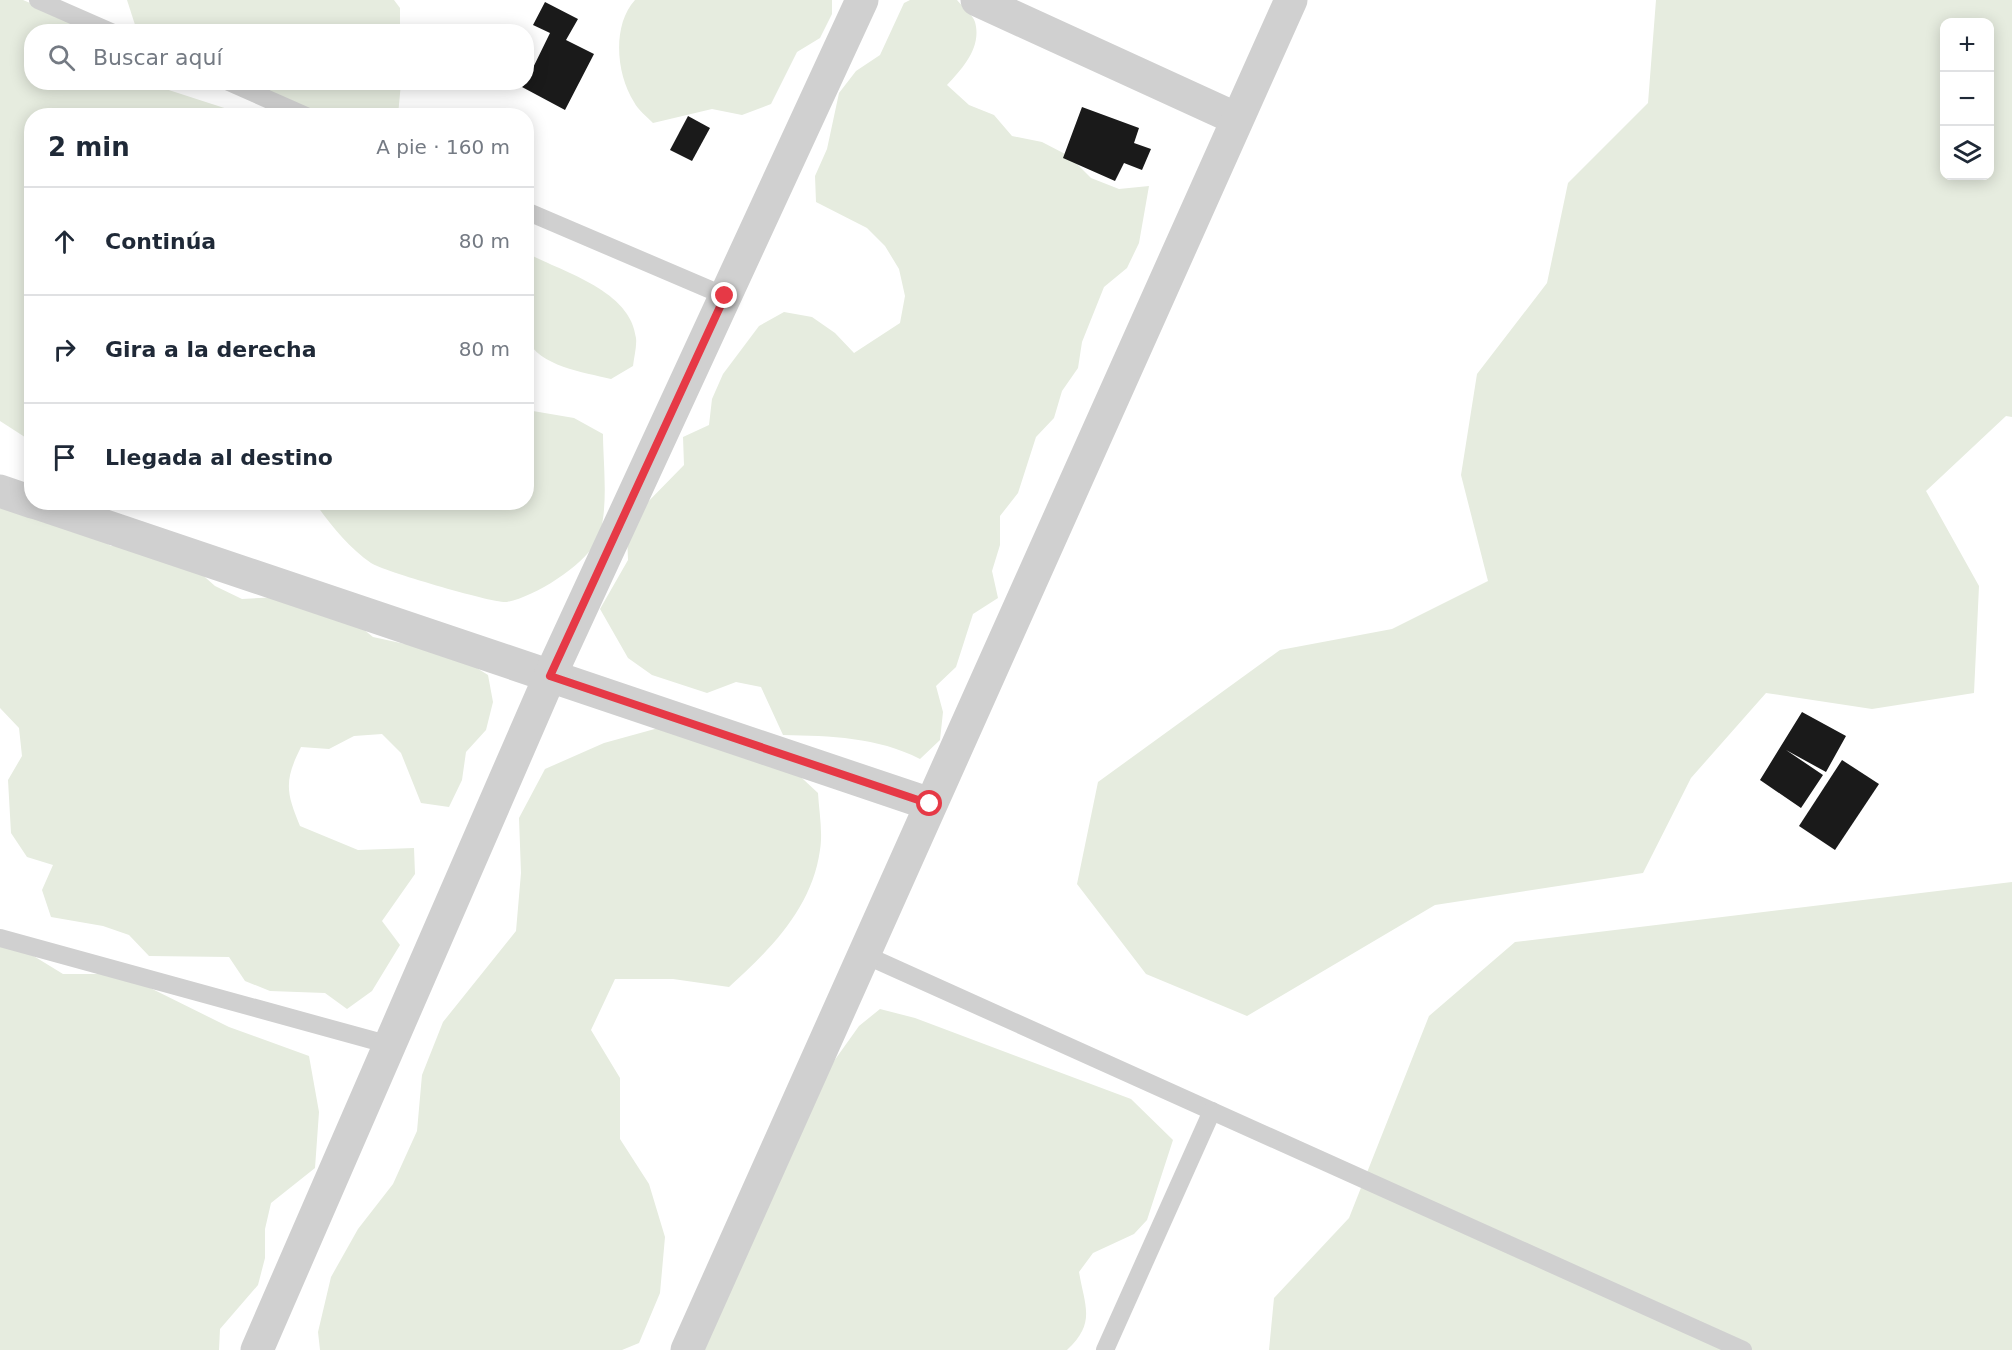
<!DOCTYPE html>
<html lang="es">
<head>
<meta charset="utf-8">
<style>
	:root { --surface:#fff; --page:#f6f6f7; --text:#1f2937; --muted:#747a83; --line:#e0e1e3 }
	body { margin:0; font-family:"DejaVu Sans",sans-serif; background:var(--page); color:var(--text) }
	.controls { position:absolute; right:18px; top:18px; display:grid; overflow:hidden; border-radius:12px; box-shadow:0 3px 15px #0003 }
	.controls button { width:54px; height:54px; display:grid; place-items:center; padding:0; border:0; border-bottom:2px solid var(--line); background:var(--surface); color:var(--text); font:30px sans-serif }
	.stop { position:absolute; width:18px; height:18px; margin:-14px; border:4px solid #e63946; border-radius:50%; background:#fff }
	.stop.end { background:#e63946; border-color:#fff; box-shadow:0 2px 6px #0008 }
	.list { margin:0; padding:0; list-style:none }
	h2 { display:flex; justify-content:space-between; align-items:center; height:78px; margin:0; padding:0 24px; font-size:26px }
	h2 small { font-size:20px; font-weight:400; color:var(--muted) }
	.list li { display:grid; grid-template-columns:39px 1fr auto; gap:18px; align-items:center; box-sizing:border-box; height:108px; padding:0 24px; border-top:2px solid var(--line) }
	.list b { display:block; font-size:22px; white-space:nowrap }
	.list em { font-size:20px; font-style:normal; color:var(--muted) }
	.icon { flex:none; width:33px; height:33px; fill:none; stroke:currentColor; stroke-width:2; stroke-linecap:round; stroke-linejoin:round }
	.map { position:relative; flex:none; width:2012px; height:1350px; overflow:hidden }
	.search { position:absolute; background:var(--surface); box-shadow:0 3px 15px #0003; left:24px; top:24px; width:510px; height:66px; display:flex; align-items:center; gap:15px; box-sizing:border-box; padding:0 21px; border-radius:24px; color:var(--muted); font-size:22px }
	.panel { position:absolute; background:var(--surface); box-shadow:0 3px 15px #0003; left:24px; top:108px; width:510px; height:402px; border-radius:24px }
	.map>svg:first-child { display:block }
	.green { fill:#e6ecdf; fill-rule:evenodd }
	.building { fill:#1a1a1a }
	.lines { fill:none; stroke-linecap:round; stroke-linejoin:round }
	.service { stroke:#d0d0d0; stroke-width:18 }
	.minor { stroke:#d0d0d0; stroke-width:33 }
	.route { stroke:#e63946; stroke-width:8 }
</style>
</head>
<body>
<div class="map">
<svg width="2012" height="1350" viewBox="0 0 2012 1350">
	<rect width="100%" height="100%" fill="#fff"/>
	<g class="green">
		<path d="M 0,0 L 23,0 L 96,31 L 32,32 L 32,82 L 147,83 L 246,115 L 32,116 L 31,441 L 0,421 Z"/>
		<path d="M 127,0 L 394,0 L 400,8 L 400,31 L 137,31 Z"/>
		<path d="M 635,0 L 832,0 L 832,14 L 820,38 L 797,52 L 771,104 L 742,115 L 712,109 L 653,123 C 647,117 638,110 634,102 C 616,74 612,25 635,0 Z"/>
		<path d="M 910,0 L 957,0 C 962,6 973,15 975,22 C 982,47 963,68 947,85 L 969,105 L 994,115 L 1012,136 L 1042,142 L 1069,156 L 1091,178 L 1119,189 L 1149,186 L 1139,243 L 1127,268 L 1104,287 L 1082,342 L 1078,368 L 1062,391 L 1054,418 L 1036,437 L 1018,493 L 1000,516 L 1000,545 L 992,571 L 998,598 L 973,614 L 956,667 L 936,686 L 943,712 L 940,740 L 920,759 C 877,737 831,736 783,735 L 761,687 L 736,682 L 707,693 L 652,675 L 628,658 L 600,609 L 628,560 L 627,534 L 639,511 L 684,465 L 683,437 L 709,425 L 712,399 L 723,374 L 759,326 L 784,312 L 812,317 L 835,333 L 854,353 L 900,323 L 905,296 L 899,269 L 885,246 L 867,228 L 816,202 L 815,176 L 827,149 L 839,93 L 856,71 L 880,55 L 904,3 Z"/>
		<path d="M 1656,0 L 2012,0 L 2012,417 L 2006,416 L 1926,491 L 1979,586 L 1974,693 L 1872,709 L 1766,693 L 1691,778 L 1643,873 L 1435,905 L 1247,1016 L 1146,974 L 1077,884 L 1098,782 L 1280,650 L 1392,629 L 1488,581 L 1461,475 L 1477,374 L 1547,283 L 1568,183 L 1648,103 ZM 1944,22 L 1990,22 L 1990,176 L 1944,176 Z"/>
		<path d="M 231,83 L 401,83 L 398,115 L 315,114 L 263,98 Z"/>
		<path d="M 527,253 C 562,272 631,290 636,338 C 637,346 634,357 633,366 L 611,379 C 583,372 540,367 526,338 Z"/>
		<path d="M 527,410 L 574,418 L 603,434 C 603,463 610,517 596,542 C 582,567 534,597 507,602 C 495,604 383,571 371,563 C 349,548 330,524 315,503 L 526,502 Z"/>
		<path d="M 0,487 L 69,520 L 111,546 L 139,540 L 171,547 L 215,586 L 242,599 L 299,596 L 327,600 L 373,637 L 405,644 L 438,644 L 488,675 L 493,702 L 486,730 L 466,752 L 462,780 L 449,807 L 421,803 L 401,753 L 382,734 L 354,736 L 329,749 L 301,747 C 284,781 286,792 300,826 L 358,850 L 414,848 L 415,874 L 382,921 L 400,945 L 372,991 L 347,1009 L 325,993 L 270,991 L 245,981 L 229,957 L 149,956 L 129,935 L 103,926 L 51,917 L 42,890 L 53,865 L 27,857 L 11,833 L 8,780 L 22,756 L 19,728 L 0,708 Z"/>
		<path d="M 662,727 L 775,753 L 818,793 C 819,811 823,832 820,850 C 812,908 770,950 729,987 L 673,979 L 615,979 L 591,1030 L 620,1078 L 620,1139 L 649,1184 L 665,1237 L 660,1293 L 639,1343 L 622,1350 L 320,1350 L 318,1332 L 331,1277 L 358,1229 L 393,1184 L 417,1131 L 422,1075 L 443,1022 L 516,931 L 521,873 L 519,818 L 545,769 L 604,743 Z"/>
		<path d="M 2012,882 L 2012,1350 L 1269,1350 L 1274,1298 L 1349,1218 L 1429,1016 L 1515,942 Z"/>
		<path d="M 0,943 L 14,944 L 63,974 L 122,974 L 229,1027 L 309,1056 L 319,1112 L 315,1168 L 271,1203 L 265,1229 L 265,1258 L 258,1285 L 220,1329 L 219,1350 L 0,1350 Z"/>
		<path d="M 880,1009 L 915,1018 L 1131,1099 L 1173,1140 L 1147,1220 L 1134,1234 L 1093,1253 L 1079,1272 C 1085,1307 1096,1323 1067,1350 L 690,1350 L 819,1082 L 859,1026 Z"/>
	</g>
	<g class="building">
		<path d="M 545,2 L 578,19 L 566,40 L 594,54 L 565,110 L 522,87 L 526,82 L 550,33 L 533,25 Z"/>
		<path d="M 1082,107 L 1139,128 L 1134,143 L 1151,149 L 1142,170 L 1124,163 L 1115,181 L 1063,158 Z"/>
		<path d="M 688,116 L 710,128 L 692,161 L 670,150 Z"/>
		<path d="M 1802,712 L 1846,736 L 1826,772 L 1786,750 L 1823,775 L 1801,808 L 1760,780 Z"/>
		<path d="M 1842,760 L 1879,784 L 1835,850 L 1799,826 Z"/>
	</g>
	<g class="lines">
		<g class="service">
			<path d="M 38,0 L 111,32"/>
			<path d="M 229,82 L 306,116"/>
			<path d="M 526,211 L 725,296"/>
			<path d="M 0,938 L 390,1045"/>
			<path d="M 863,954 L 1743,1350"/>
			<path d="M 1105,1350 L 1212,1111"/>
		</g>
		<g class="minor">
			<path d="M 977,0 L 1237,119"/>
			<path d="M 0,491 L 32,502"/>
			<path d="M 34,502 L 930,804"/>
			<path d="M 257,1350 L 550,676 L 862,0"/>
			<path d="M 687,1350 L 1291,0"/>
		</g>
	</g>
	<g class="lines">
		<path class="route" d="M 725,296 L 550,676 L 930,804"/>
	</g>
</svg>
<div class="controls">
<button>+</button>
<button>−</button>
<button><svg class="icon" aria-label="layers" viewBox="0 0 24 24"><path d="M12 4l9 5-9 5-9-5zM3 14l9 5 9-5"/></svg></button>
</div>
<div class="stop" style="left:930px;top:804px"></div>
<div class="stop end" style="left:725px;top:296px"></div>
<div class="search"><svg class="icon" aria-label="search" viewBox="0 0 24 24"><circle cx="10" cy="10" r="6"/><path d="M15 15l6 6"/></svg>Buscar aquí</div>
<section class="panel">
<h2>2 min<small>A pie · 160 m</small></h2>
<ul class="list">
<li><svg class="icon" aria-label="ahead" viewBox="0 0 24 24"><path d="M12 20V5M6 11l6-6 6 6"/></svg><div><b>Continúa</b></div><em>80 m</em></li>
<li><svg class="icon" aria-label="right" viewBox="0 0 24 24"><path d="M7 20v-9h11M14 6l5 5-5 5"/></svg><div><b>Gira a la derecha</b></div><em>80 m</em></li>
<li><svg class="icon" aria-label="arrive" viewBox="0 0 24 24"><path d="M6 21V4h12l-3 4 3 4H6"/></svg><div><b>Llegada al destino</b></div></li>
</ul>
</section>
</div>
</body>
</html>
